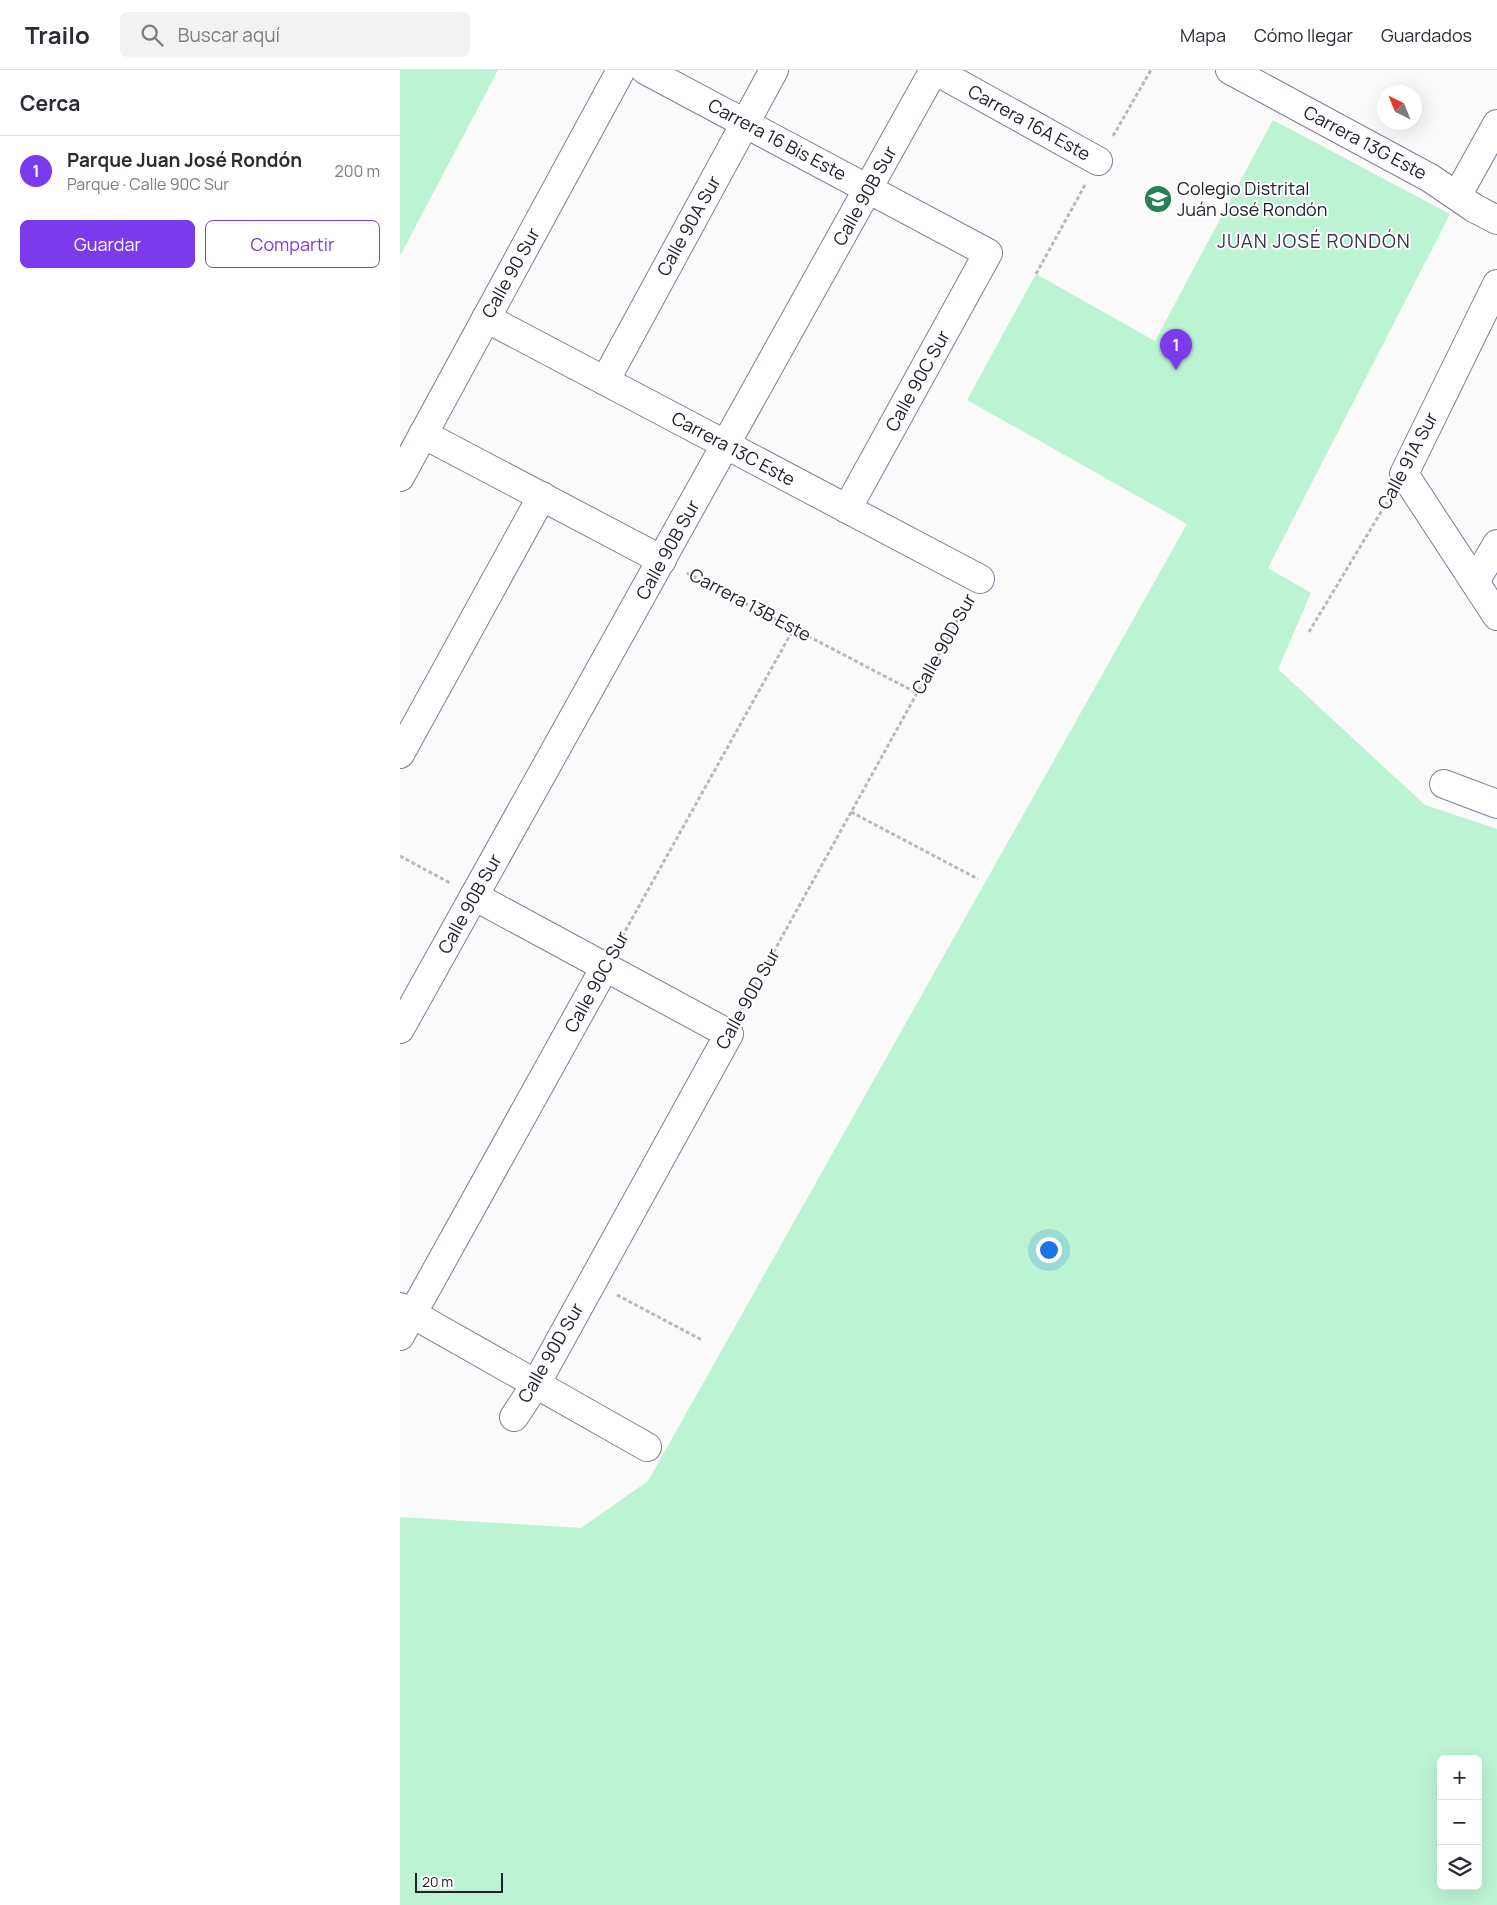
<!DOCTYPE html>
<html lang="es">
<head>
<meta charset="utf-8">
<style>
	:root { --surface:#fff; --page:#f2f2f3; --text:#2b2b33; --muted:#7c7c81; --line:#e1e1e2; --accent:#7c3aed }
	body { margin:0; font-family:Manrope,sans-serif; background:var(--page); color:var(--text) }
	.controls { position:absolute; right:15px; bottom:15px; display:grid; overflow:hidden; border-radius:8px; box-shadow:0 5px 20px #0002 }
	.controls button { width:45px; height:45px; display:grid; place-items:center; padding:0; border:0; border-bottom:1px solid var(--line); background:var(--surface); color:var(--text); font:25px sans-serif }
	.compass { position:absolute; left:977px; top:15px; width:45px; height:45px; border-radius:50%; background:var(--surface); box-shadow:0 5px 20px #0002; rotate:317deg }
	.scale { position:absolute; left:15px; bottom:12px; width:88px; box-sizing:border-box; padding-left:5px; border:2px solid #23202c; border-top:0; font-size:14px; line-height:18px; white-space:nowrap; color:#23202c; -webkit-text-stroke:4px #fff; paint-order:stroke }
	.you { position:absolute; left:648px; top:1179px; width:18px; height:18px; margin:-12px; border:4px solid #fff; border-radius:50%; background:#1a73e8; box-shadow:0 0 0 8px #1a73e833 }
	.badge { display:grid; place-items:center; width:32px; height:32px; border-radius:50%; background:var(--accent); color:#fff; font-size:16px; font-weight:700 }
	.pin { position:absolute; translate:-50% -41px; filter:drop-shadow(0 1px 2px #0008) }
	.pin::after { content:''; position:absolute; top:26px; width:18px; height:15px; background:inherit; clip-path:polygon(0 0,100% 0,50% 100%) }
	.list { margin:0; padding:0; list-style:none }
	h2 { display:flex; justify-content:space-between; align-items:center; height:65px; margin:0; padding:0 20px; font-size:21px }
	h2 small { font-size:16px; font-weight:400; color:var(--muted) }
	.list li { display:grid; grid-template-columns:32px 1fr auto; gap:15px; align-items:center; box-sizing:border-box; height:70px; padding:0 20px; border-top:1px solid var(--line) }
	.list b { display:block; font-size:19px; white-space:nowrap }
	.list p { margin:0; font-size:16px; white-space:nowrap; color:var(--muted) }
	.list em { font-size:16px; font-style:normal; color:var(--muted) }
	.actions { display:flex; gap:10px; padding:15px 20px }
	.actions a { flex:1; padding:11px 0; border:1px solid var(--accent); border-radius:8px; text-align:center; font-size:18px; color:var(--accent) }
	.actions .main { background:var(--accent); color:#fff }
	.icon { flex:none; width:28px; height:28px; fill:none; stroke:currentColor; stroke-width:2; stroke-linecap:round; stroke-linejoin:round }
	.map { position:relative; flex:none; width:1097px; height:1835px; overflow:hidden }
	header { display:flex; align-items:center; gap:30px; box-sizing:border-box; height:70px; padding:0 25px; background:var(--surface); border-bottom:1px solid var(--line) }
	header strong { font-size:24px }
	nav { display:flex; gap:28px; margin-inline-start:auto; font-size:18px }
	.search { width:350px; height:45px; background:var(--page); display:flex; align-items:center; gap:12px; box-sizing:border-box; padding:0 18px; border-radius:8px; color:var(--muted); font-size:19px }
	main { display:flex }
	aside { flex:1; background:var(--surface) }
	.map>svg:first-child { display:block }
	.green { fill:#bcf4d3; fill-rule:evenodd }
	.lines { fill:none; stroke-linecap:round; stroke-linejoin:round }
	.minor-casing { stroke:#827c98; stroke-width:30 }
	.path { stroke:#b9b8bc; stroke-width:3; stroke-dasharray:4 2.5; stroke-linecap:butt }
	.minor { stroke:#fff; stroke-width:28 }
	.labels { text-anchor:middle; stroke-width:4; stroke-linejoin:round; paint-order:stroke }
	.street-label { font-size:18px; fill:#23202c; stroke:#fff }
	.poi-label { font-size:18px; fill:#23202c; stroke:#fff; text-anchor:start }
	.neighbourhood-label { font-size:19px; letter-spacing:1px; fill:#3b364e; stroke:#fff }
</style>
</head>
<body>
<header>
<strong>Trailo</strong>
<div class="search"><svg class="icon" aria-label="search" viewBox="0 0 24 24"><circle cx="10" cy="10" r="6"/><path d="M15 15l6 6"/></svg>Buscar aquí</div>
<nav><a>Mapa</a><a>Cómo llegar</a><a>Guardados</a></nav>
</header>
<main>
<aside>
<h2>Cerca<small></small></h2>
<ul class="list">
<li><span class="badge">1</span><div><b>Parque Juan José Rondón</b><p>Parque · Calle 90C Sur</p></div><em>200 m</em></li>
</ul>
<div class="actions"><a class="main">Guardar</a><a>Compartir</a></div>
</aside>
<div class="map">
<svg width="1097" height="1835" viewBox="0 0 1097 1835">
	<rect width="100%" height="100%" fill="#fafafa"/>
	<g class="green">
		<path d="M 0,0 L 98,0 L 0,186 Z"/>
		<path d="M 873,50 L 1050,144 L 868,498 L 911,523 L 878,599 L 1025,735 L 1097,759 L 1097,1835 L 0,1835 L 0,1447 L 181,1458 L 248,1411 L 787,454 L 567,330 L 636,204 L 755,271 ZM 1041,1689 L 1078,1689 L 1078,1816 L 1041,1816 Z"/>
	</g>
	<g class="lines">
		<defs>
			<g id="minor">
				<path d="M 245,0 L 588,183 L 447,439"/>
				<path d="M 534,0 L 698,91"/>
				<path d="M 830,0 L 1030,108 L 1074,138 L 1097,150"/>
				<path d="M 1057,126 L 1097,54"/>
				<path d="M 1097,214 L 1004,404 L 1097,546"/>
				<path d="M 86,248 L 580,509"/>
				<path d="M 205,311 L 374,0"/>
				<path d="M 23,364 L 262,490"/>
				<path d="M 0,407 L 221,0"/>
				<path d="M 1075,512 L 1097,474"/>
				<path d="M 0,684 L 142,426"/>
				<path d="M 1044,714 L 1097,734"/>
				<path d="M 74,826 L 329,964 L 136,1314 L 114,1347"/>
				<path d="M 0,959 L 534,0"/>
				<path d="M 0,1237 L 247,1377"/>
				<path d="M 0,1266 L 205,897"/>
			</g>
		</defs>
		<use href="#minor" class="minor-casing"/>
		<g class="path">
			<path d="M 713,66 L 751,0"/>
			<path d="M 636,204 L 685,115"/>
			<path d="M 287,503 L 517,623"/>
			<path d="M 909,562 L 987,432"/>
			<path d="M 451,742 L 578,809"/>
			<path d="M 0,786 L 50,813"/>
			<path d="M 219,872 L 394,558"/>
			<path d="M 342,939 L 567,533"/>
			<path d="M 217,1225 L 302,1270"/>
		</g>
		<use href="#minor" class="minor"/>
	</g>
	<defs>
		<symbol id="university-disc" viewBox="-11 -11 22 22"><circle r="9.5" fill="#278156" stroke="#fff"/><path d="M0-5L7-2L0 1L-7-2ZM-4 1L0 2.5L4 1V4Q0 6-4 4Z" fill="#fff"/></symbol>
	</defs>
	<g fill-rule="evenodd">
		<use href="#university-disc" x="742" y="113" width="32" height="32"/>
	</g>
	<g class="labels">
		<g class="street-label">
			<text transform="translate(629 53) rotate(29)" y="6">Carrera 16A Este</text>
			<text transform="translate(377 70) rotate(28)" y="6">Carrera 16 Bis Este</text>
			<text transform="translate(965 73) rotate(28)" y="6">Carrera 13G Este</text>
			<text transform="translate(465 126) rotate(-61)" y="6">Calle 90B Sur</text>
			<text transform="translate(289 156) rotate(-61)" y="6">Calle 90A Sur</text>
			<text transform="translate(111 203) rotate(-61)" y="6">Calle 90 Sur</text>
			<text transform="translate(518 311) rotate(-61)" y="6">Calle 90C Sur</text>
			<text transform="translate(333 379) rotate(28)" y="6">Carrera 13C Este</text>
			<text transform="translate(1008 391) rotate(-62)" y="6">Calle 91A Sur</text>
			<text transform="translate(268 480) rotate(-61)" y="6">Calle 90B Sur</text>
			<text transform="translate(350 535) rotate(28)" y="6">Carrera 13B Este</text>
			<text transform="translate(544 574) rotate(-61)" y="6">Calle 90D Sur</text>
			<text transform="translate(70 834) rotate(-61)" y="6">Calle 90B Sur</text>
			<text transform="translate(197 912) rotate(-61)" y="6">Calle 90C Sur</text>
			<text transform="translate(348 929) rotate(-61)" y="6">Calle 90D Sur</text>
			<text transform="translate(151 1283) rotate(-60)" y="6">Calle 90D Sur</text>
		</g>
		<g class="poi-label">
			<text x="777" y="125">Colegio Distrital<tspan x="777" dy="21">Juán José Rondón</tspan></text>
		</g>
		<g class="neighbourhood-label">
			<text x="914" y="178">JUAN JOSÉ RONDÓN</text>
		</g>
	</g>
</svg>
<div class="controls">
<button>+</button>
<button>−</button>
<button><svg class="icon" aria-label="layers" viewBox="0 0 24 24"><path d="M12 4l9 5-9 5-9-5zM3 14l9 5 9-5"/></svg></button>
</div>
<svg class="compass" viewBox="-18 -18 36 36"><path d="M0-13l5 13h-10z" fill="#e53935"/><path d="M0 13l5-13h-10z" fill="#7c7c81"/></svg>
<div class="scale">20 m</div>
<div class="you"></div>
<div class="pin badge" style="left:776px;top:300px">1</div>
</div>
</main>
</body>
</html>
